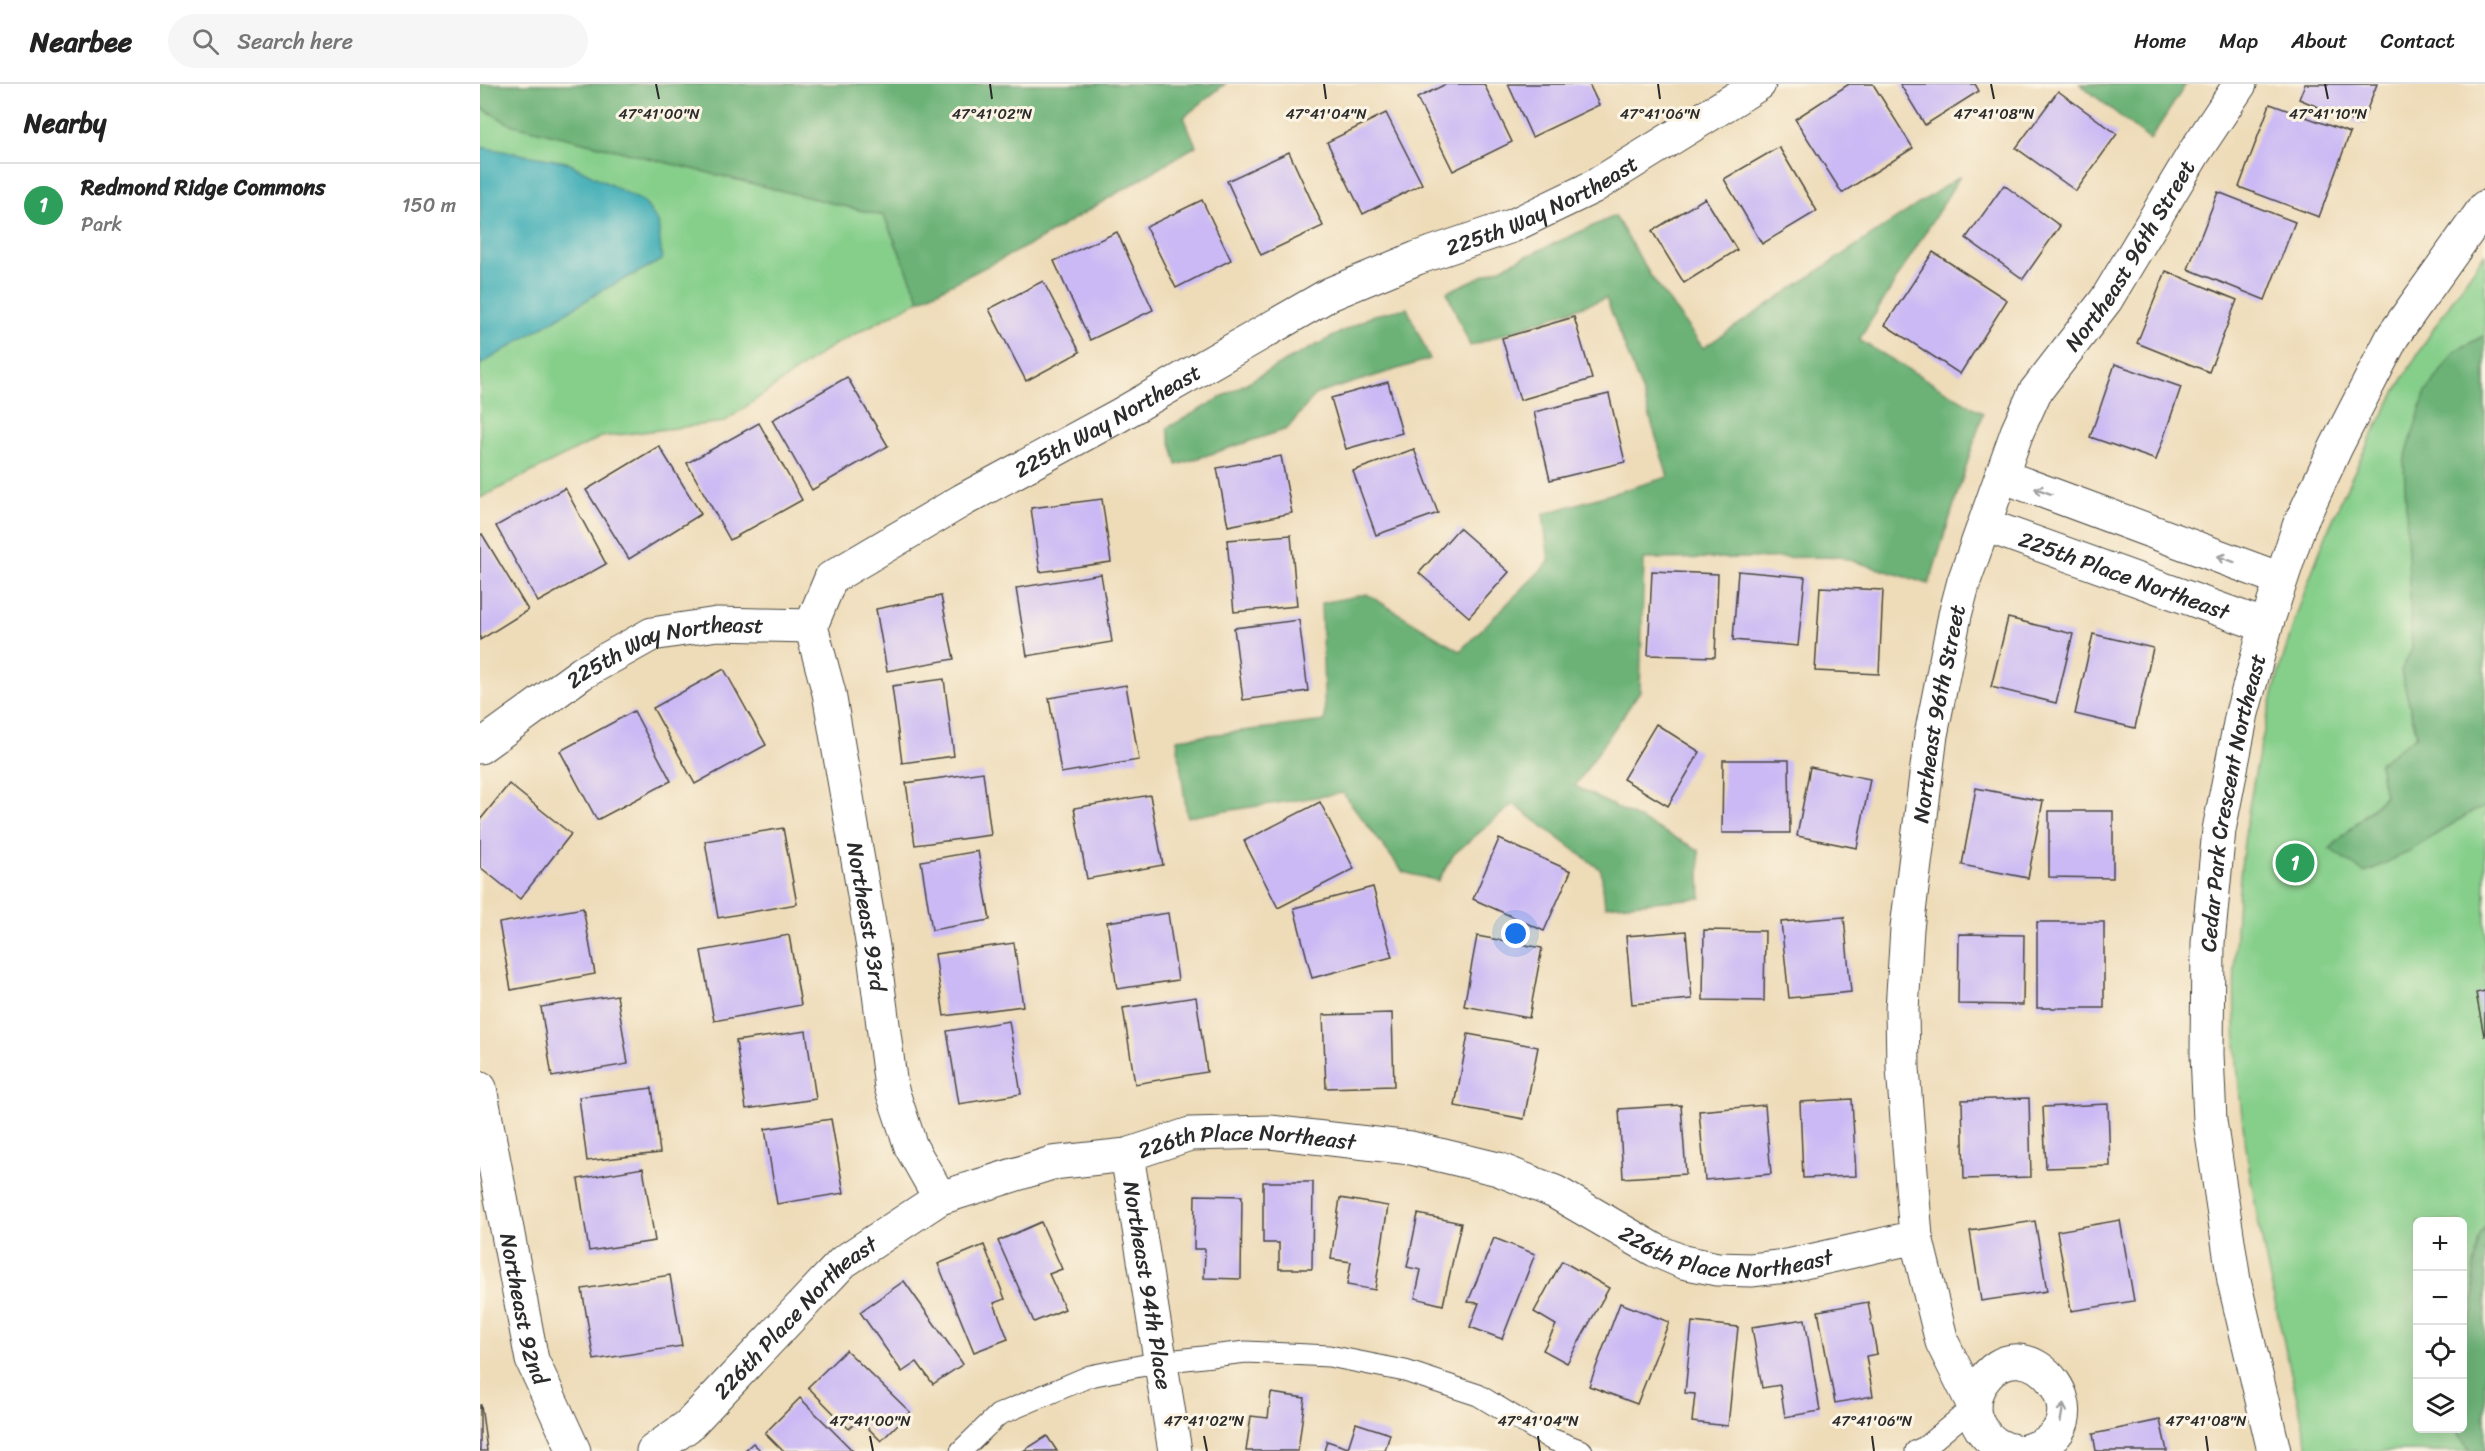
<!DOCTYPE html>
<html lang="en">
<head>
<meta charset="utf-8">
<style>
	:root { --surface:#fff; --page:#f6f6f6; --text:#222; --muted:#767676; --line:#e0e0e0; --accent:#b5179e }
	body { margin:0; font-family:Sriracha,sans-serif; background:var(--page); color:var(--text) }
	.controls { position:absolute; right:18px; bottom:18px; display:grid; overflow:hidden; border-radius:9px; box-shadow:0 6px 24px #0002 }
	.controls button { width:54px; height:54px; display:grid; place-items:center; padding:0; border:0; border-bottom:2px solid var(--line); background:var(--surface); color:var(--text); font:30px sans-serif }
	.you { position:absolute; left:1036px; top:850px; width:21px; height:21px; margin:-15px; border:4px solid #fff; border-radius:50%; background:#1a73e8; box-shadow:0 0 0 9px #1a73e833 }
	.badge { display:grid; place-items:center; width:39px; height:39px; border-radius:50%; background:var(--accent); color:#fff; font-size:20px; font-weight:700 }
	.pin { position:absolute; translate:-50% -50%; border:3px solid #fff; box-shadow:0 2px 6px #0006 }
	.list { margin:0; padding:0; list-style:none }
	h2 { display:flex; justify-content:space-between; align-items:center; height:78px; margin:0; padding:0 24px; font-size:26px }
	h2 small { font-size:20px; font-weight:400; color:var(--muted) }
	.list li { display:grid; grid-template-columns:39px 1fr auto; gap:18px; align-items:center; box-sizing:border-box; height:84px; padding:0 24px; border-top:2px solid var(--line) }
	.list b { display:block; font-size:22px; white-space:nowrap }
	.list p { margin:0; font-size:20px; white-space:nowrap; color:var(--muted) }
	.list em { font-size:20px; font-style:normal; color:var(--muted) }
	.icon { flex:none; width:33px; height:33px; fill:none; stroke:currentColor; stroke-width:2; stroke-linecap:round; stroke-linejoin:round }
	.map { position:relative; flex:none; width:2005px; height:1367px; overflow:hidden }
	header { display:flex; align-items:center; gap:36px; box-sizing:border-box; height:84px; padding:0 30px; background:var(--surface); border-bottom:2px solid var(--line) }
	header strong { font-size:28px }
	nav { display:flex; gap:33px; margin-inline-start:auto; font-size:21px }
	.search { width:420px; height:54px; background:var(--page); display:flex; align-items:center; gap:15px; box-sizing:border-box; padding:0 21px; border-radius:33px; color:var(--muted); font-size:22px }
	main { display:flex }
	aside { flex:1; background:var(--surface) }
	.map>svg:first-child { display:block }
	.green { fill:#86cf8b; stroke:#587d5b; stroke-width:1.5 }
	.forest { fill:#6cb277; stroke:#4c6e51; stroke-width:1.5 }
	.water { fill:#3cadb6; stroke:#346c70; stroke-width:1.5 }
	.building { fill:#cab9f4 }
	.lines { fill:none; stroke-linecap:round; stroke-linejoin:round }
	.lane-casing { stroke:#484640; stroke-width:23 }
	.street-casing { stroke:#484640; stroke-width:35 }
	.secondary-casing { stroke:#484640; stroke-width:35 }
	.lane { stroke:#fff; stroke-width:21 }
	.street { stroke:#fff; stroke-width:33 }
	.secondary { stroke:#fff; stroke-width:33 }
	.oneway { stroke:#a0a0a0 }
	.ticks { fill:none; stroke:#2b2b2b; stroke-width:2 }
	.labels { text-anchor:middle; stroke-width:6; stroke-linejoin:round; paint-order:stroke }
	.street-label { font-size:22px; fill:#2b2b2b; stroke:#fcf5e5 }
	.ticks-label { font-size:15px; text-anchor:middle; fill:#2b2b2b; stroke:#fcf5e5; stroke-width:6; stroke-linejoin:round; paint-order:stroke }
</style>
</head>
<body>
<header>
<strong>Nearbee</strong>
<div class="search"><svg class="icon" aria-label="search" viewBox="0 0 24 24"><circle cx="10" cy="10" r="6"/><path d="M15 15l6 6"/></svg>Search here</div>
<nav><a>Home</a><a>Map</a><a>About</a><a>Contact</a></nav>
</header>
<main>
<aside>
<h2>Nearby<small></small></h2>
<ul class="list">
<li><span class="badge" style="background:#2e9e5b">1</span><div><b>Redmond Ridge Commons</b><p>Park</p></div><em>150 m</em></li>
</ul>
</aside>
<div class="map">
<svg width="2005" height="1367" viewBox="0 0 2005 1367">
	<rect width="100%" height="100%" fill="#fcf5e5"/>
	<filter id="ink" filterUnits="userSpaceOnUse"><feTurbulence type="fractalNoise" baseFrequency=".0167" numOctaves="2"/><feDisplacementMap in="SourceGraphic" scale="12" xChannelSelector="R" yChannelSelector="G"/><feConvolveMatrix kernelMatrix="1 2 1 2 8 2 1 2 1" color-interpolation-filters="sRGB"/></filter>
	<filter id="wash" filterUnits="userSpaceOnUse"><feTurbulence type="fractalNoise" baseFrequency=".008" numOctaves="4" result="noise"/><feDisplacementMap in="SourceGraphic" scale="24" xChannelSelector="R" yChannelSelector="G"/><feGaussianBlur stdDeviation="1.35" result="paint"/><feColorMatrix in="noise" values="0 0 0 0 0 0 0 0 0 0 0 0 0 0 0 0 0 1.4 0 .05"/><feComposite in="paint" operator="in"/></filter>
	<g filter="url(#wash)">
		<rect width="100%" height="100%" fill="#eedcb9"/>
		<g class="green">
			<path d="M 0,23 L 31,40 L 404,132 L 440,216 L 352,262 L 244,338 L 121,353 L 0,414 Z"/>
			<path d="M 2005,170 L 2005,251 L 1974,268 L 1929,482 L 1932,565 L 1921,587 L 1937,652 L 1899,679 L 1905,711 L 1850,765 L 2005,723 L 2005,1142 L 1999,1154 L 1994,1184 L 1994,1225 L 1983,1253 L 1982,1138 L 1938,1138 L 1938,1344 L 1975,1345 L 1990,1367 L 1829,1367 C 1804,1256 1775,1145 1762,1032 C 1726,726 1823,416 2005,170 Z"/>
		</g>
		<g class="forest">
			<path d="M 0,0 L 745,0 L 704,33 L 716,62 L 557,157 L 440,216 L 404,132 L 30,40 L 0,23 Z"/>
			<path d="M 1600,0 L 1706,0 L 1670,56 Z"/>
			<path d="M 1480,92 L 1379,256 L 1503,329 L 1449,500 L 1360,473 L 1164,475 L 1160,607 L 1095,702 L 1219,766 L 1221,814 L 1125,822 L 1121,786 L 1033,720 L 974,770 L 958,797 L 923,788 L 863,709 L 707,733 L 697,655 L 845,637 L 841,519 L 887,510 L 980,567 L 1069,478 L 1063,430 L 1188,393 L 1163,310 L 1126,214 L 990,262 L 967,208 L 1135,132 L 1170,191 L 1223,264 Z"/>
			<path d="M 927,224 L 950,275 L 836,310 L 807,345 L 697,381 L 687,344 L 802,279 L 894,231 Z"/>
			<path d="M 2005,251 L 2005,723 L 1990,729 L 1928,768 L 1885,789 L 1850,765 L 1905,712 L 1899,679 L 1937,651 L 1921,587 L 1932,565 L 1924,378 L 1945,310 L 1974,268 Z"/>
			<path d="M 2005,1142 L 2005,1367 L 1990,1367 L 1975,1345 L 1982,1344 L 1983,1253 L 1994,1225 L 1994,1184 L 1999,1154 Z"/>
		</g>
		<path class="water" d="M 0,63 L 86,78 L 164,118 L 178,138 L 182,176 L 123,206 L 0,281 Z"/>
		<g id="blocks">
			<g class="building">
				<path d="M 966,0 L 1004,0 L 1032,58 L 973,87 L 937,14 Z"/>
				<path d="M 1028,0 L 1109,0 L 1119,21 L 1052,53 Z"/>
				<path d="M 1369,0 L 1393,0 L 1433,64 L 1362,109 L 1315,35 Z"/>
				<path d="M 1420,0 L 1495,0 L 1499,7 L 1445,41 Z"/>
				<path d="M 1825,0 L 1897,0 L 1881,41 L 1819,15 Z"/>
				<path d="M 1578,7 L 1637,50 L 1596,107 L 1536,64 Z"/>
				<path d="M 1790,20 L 1870,49 L 1839,133 L 1759,103 Z"/>
				<path d="M 906,29 L 942,100 L 883,130 L 847,58 Z"/>
				<path d="M 1299,63 L 1337,127 L 1282,160 L 1244,95 Z"/>
				<path d="M 809,68 L 843,142 L 781,171 L 747,97 Z"/>
				<path d="M 1524,101 L 1580,142 L 1543,195 L 1486,154 Z"/>
				<path d="M 1738,108 L 1815,138 L 1785,216 L 1708,185 Z"/>
				<path d="M 1225,114 L 1257,166 L 1204,199 L 1172,147 Z"/>
				<path d="M 722,116 L 751,176 L 696,204 L 666,143 Z"/>
				<path d="M 637,148 L 673,226 L 610,256 L 574,177 Z"/>
				<path d="M 1453,168 L 1527,216 L 1480,290 L 1405,241 Z"/>
				<path d="M 1686,187 L 1757,216 L 1729,288 L 1657,259 Z"/>
				<path d="M 563,197 L 600,268 L 546,297 L 509,225 Z"/>
				<path d="M 1094,233 L 1112,295 L 1040,316 L 1022,254 Z"/>
				<path d="M 1635,280 L 1701,303 L 1676,376 L 1610,353 Z"/>
				<path d="M 367,293 L 408,362 L 332,406 L 292,336 Z"/>
				<path d="M 908,298 L 922,349 L 866,365 L 851,314 Z"/>
				<path d="M 1129,310 L 1145,378 L 1070,396 L 1054,328 Z"/>
				<path d="M 279,339 L 322,416 L 250,456 L 207,379 Z"/>
				<path d="M 179,362 L 221,430 L 149,475 L 106,406 Z"/>
				<path d="M 934,365 L 958,429 L 896,451 L 873,387 Z"/>
				<path d="M 801,372 L 812,429 L 748,442 L 737,384 Z"/>
				<path d="M 85,404 L 126,480 L 58,518 L 16,442 Z"/>
				<path d="M 622,415 L 631,478 L 560,488 L 551,424 Z"/>
				<path d="M 979,444 L 1029,488 L 989,533 L 939,489 Z"/>
				<path d="M 2,450 L 48,526 L 0,556 L 0,451 Z"/>
				<path d="M 811,451 L 817,522 L 754,528 L 747,456 Z"/>
				<path d="M 1172,487 L 1238,490 L 1235,573 L 1168,571 Z"/>
				<path d="M 1258,487 L 1325,493 L 1318,562 L 1253,556 Z"/>
				<path d="M 621,490 L 632,558 L 547,572 L 536,504 Z"/>
				<path d="M 1340,503 L 1403,506 L 1399,590 L 1335,587 Z"/>
				<path d="M 461,512 L 474,575 L 407,587 L 396,525 Z"/>
				<path d="M 1528,534 L 1593,550 L 1576,619 L 1511,603 Z"/>
				<path d="M 819,536 L 828,607 L 763,616 L 754,544 Z"/>
				<path d="M 1613,550 L 1673,564 L 1655,644 L 1595,630 Z"/>
				<path d="M 244,585 L 286,661 L 215,700 L 173,624 Z"/>
				<path d="M 464,595 L 474,672 L 422,679 L 412,602 Z"/>
				<path d="M 646,601 L 659,676 L 581,689 L 569,614 Z"/>
				<path d="M 154,627 L 191,697 L 117,736 L 80,667 Z"/>
				<path d="M 1176,640 L 1220,668 L 1188,722 L 1143,695 Z"/>
				<path d="M 1243,676 L 1309,676 L 1310,749 L 1242,749 Z"/>
				<path d="M 1330,683 L 1390,695 L 1377,764 L 1317,752 Z"/>
				<path d="M 503,688 L 511,751 L 435,761 L 426,699 Z"/>
				<path d="M 29,700 L 91,750 L 40,815 L 0,783 L 0,736 Z"/>
				<path d="M 1496,704 L 1563,717 L 1548,794 L 1482,781 Z"/>
				<path d="M 670,711 L 683,781 L 607,795 L 594,724 Z"/>
				<path d="M 840,718 L 874,785 L 798,824 L 764,757 Z"/>
				<path d="M 1569,727 L 1633,727 L 1633,794 L 1569,793 Z"/>
				<path d="M 303,744 L 317,820 L 238,834 L 225,757 Z"/>
				<path d="M 1019,755 L 1091,787 L 1064,847 L 993,815 Z"/>
				<path d="M 498,767 L 510,836 L 452,846 L 441,777 Z"/>
				<path d="M 893,803 L 912,873 L 832,894 L 814,824 Z"/>
				<path d="M 103,824 L 115,890 L 31,906 L 19,839 Z"/>
				<path d="M 688,829 L 698,896 L 637,905 L 627,838 Z"/>
				<path d="M 1364,833 L 1371,908 L 1309,914 L 1301,838 Z"/>
				<rect x="1557" y="838" width="67" height="86"/>
				<path d="M 1224,846 L 1285,847 L 1284,917 L 1223,916 Z"/>
				<path d="M 1206,847 L 1212,915 L 1152,920 L 1146,852 Z"/>
				<path d="M 1479,850 L 1544,851 L 1543,921 L 1478,920 Z"/>
				<path d="M 309,851 L 321,921 L 234,937 L 221,867 Z"/>
				<path d="M 997,852 L 1062,864 L 1049,934 L 984,922 Z"/>
				<path d="M 534,859 L 543,922 L 464,932 L 455,870 Z"/>
				<path d="M 2005,907 L 2005,952 L 2004,952 L 1996,909 Z"/>
				<path d="M 137,911 L 148,980 L 72,993 L 61,923 Z"/>
				<path d="M 716,913 L 727,988 L 655,1000 L 643,924 Z"/>
				<path d="M 912,929 L 914,1002 L 846,1004 L 843,931 Z"/>
				<path d="M 529,937 L 541,1010 L 479,1020 L 467,947 Z"/>
				<path d="M 326,947 L 336,1015 L 266,1025 L 256,957 Z"/>
				<path d="M 988,950 L 1058,963 L 1044,1035 L 975,1022 Z"/>
				<path d="M 172,1004 L 180,1069 L 107,1077 L 99,1013 Z"/>
				<path d="M 1549,1014 L 1551,1093 L 1484,1095 L 1482,1016 Z"/>
				<path d="M 1372,1015 L 1376,1092 L 1323,1094 L 1320,1018 Z"/>
				<path d="M 1628,1020 L 1630,1082 L 1566,1084 L 1563,1023 Z"/>
				<path d="M 1201,1021 L 1206,1090 L 1143,1094 L 1139,1025 Z"/>
				<path d="M 1285,1021 L 1291,1090 L 1225,1096 L 1219,1027 Z"/>
				<path d="M 351,1035 L 364,1109 L 297,1120 L 285,1045 Z"/>
				<path d="M 163,1084 L 175,1157 L 109,1167 L 98,1095 Z"/>
				<path d="M 783,1098 L 833,1098 L 832,1185 L 799,1185 L 799,1159 L 783,1159 Z"/>
				<path d="M 715,1111 L 762,1112 L 761,1195 L 724,1194 L 725,1165 L 714,1165 Z"/>
				<path d="M 860,1114 L 908,1122 L 895,1206 L 867,1201 L 871,1178 L 851,1175 Z"/>
				<path d="M 938,1130 L 981,1139 L 963,1221 L 935,1214 L 941,1186 L 927,1183 Z"/>
				<path d="M 1640,1136 L 1654,1217 L 1591,1227 L 1577,1147 Z"/>
				<path d="M 1555,1137 L 1567,1207 L 1501,1217 L 1490,1147 Z"/>
				<path d="M 561,1138 L 582,1185 L 569,1190 L 585,1225 L 554,1238 L 518,1157 Z"/>
				<path d="M 1014,1154 L 1055,1170 L 1022,1255 L 990,1243 L 999,1219 L 988,1218 Z"/>
				<path d="M 504,1161 L 525,1215 L 514,1219 L 528,1255 L 494,1268 L 458,1180 Z"/>
				<path d="M 1082,1177 L 1129,1204 L 1087,1279 L 1063,1266 L 1076,1241 L 1054,1228 Z"/>
				<path d="M 190,1191 L 202,1262 L 114,1276 L 102,1205 Z"/>
				<path d="M 424,1197 L 483,1280 L 453,1300 L 437,1278 L 422,1288 L 380,1228 Z"/>
				<path d="M 1388,1218 L 1397,1270 L 1386,1272 L 1393,1312 L 1355,1319 L 1338,1227 Z"/>
				<path d="M 1140,1219 L 1189,1238 L 1157,1320 L 1109,1302 Z"/>
				<path d="M 1325,1235 L 1340,1327 L 1305,1333 L 1300,1301 L 1282,1304 L 1272,1243 Z"/>
				<path d="M 1212,1238 L 1258,1243 L 1248,1342 L 1212,1338 L 1215,1310 L 1205,1309 Z"/>
				<path d="M 366,1266 L 430,1328 L 401,1357 L 379,1335 L 369,1345 L 328,1303 Z"/>
				<path d="M 791,1309 L 825,1314 L 818,1367 L 766,1367 L 771,1332 L 788,1334 Z"/>
				<path d="M 320,1314 L 373,1367 L 303,1367 L 285,1349 Z"/>
				<path d="M 0,1321 L 1,1321 L 7,1367 L 0,1367 Z"/>
				<path d="M 1680,1336 L 1687,1367 L 1616,1367 L 1613,1350 Z"/>
				<path d="M 876,1339 L 910,1350 L 905,1367 L 844,1367 L 847,1357 L 868,1364 Z"/>
				<path d="M 567,1352 L 577,1367 L 543,1367 Z"/>
				<path d="M 273,1359 L 281,1367 L 264,1367 Z"/>
			</g>
		</g>
	</g>
	<g filter="url(#ink)">
		<use href="#blocks" fill-opacity="0" stroke="#484640" stroke-width="1.5"/>
		<g class="lines">
			<defs>
				<g id="lane">
					<path d="M 481,1367 L 518,1331 L 610,1292 L 680,1278 L 766,1268 L 849,1272 L 925,1287 L 998,1311 L 1071,1355 L 1102,1367"/>
					<path d="M 1436,1367 L 1445,1363 L 1494,1322"/>
				</g>
				<g id="street">
					<path d="M 1522,392 L 1800,495"/>
					<path id="s1" d="M 1505,441 L 1786,542"/>
					<path id="s2" d="M 331,542 L 349,609 L 393,863 L 411,1003 L 431,1063 L 460,1114"/>
					<path id="s3" d="M 0,663 L 102,589 L 172,550 L 237,540 L 331,542 L 351,494 L 483,416 L 638,332 L 850,210 L 937,174 L 1032,142 L 1113,103 L 1279,0"/>
					<path id="s4" d="M 0,1004 L 52,1276 L 94,1367"/>
					<path id="s5" d="M 647,1071 L 695,1367"/>
					<path id="s6" d="M 1494,1322 L 1462,1258 L 1436,1153 L 1423,984 L 1422,926 L 1427,844 L 1451,651 L 1475,531 L 1484,497 L 1537,348 L 1555,308 L 1626,216 L 1714,69 L 1760,0"/>
					<path id="s7" d="M 173,1367 L 208,1342 L 363,1178 L 460,1114 L 572,1079 L 647,1071 L 710,1050 L 790,1048 L 931,1064 L 1018,1085 L 1075,1108 L 1175,1166 L 1203,1178 L 1237,1185 L 1271,1186 L 1307,1182 L 1436,1153"/>
					<path d="M 1536,1367 C 1507,1363 1483,1332 1499,1303 C 1545,1224 1636,1347 1544,1367"/>
				</g>
				<g id="secondary">
					<path id="s8" d="M 1794,1367 L 1754,1197 L 1730,1037 L 1727,970 L 1728,859 L 1739,746 L 1762,629 L 1786,542 L 1819,442 L 1856,363 L 1913,252 L 2005,123"/>
				</g>
			</defs>
			<use href="#lane" class="lane-casing"/>
			<use href="#street" class="street-casing"/>
			<use href="#secondary" class="secondary-casing"/>
			<use href="#lane" class="lane"/>
			<use href="#street" class="street"/>
			<use href="#secondary" class="secondary"/>
		</g>
		<defs><path id="oneway-shaft" d="M-6 0H5M1.5-3L5.5 0L1.5 3" fill="none" stroke-width="1.6" stroke-linecap="round" stroke-linejoin="round" transform="scale(1.5)"/></defs>
		<g class="oneway">
			<use href="#oneway-shaft" transform="translate(1563 407) rotate(-160)"/>
			<use href="#oneway-shaft" transform="translate(1746 475) rotate(-160)"/>
			<use href="#oneway-shaft" transform="translate(1582 1329) rotate(-80)"/>
		</g>
	</g>
	<path class="ticks" d="M 176,0 L 179,15M 510,0 L 512,15M 844,0 L 846,15M 1178,0 L 1180,15M 1511,0 L 1514,15M 1845,0 L 1848,15M 390,1352 L 393,1367M 724,1352 L 727,1367M 1058,1352 L 1060,1367M 1392,1352 L 1394,1367M 1726,1352 L 1728,1367"/>
	<g class="labels">
		<g class="street-label">
			<text dy="8" stroke="none"><textPath href="#s3" startOffset="1222">225th Way Northeast</textPath></text>
			<text dy="8" stroke="none"><textPath href="#s6" startOffset="1210">Northeast 96th Street</textPath></text>
			<text dy="8" stroke="none"><textPath href="#s3" startOffset="736">225th Way Northeast</textPath></text>
			<text dy="8" stroke="none"><textPath href="#s1" startOffset="148">225th Place Northeast</textPath></text>
			<text dy="8" stroke="none"><textPath href="#s3" startOffset="214">225th Way Northeast</textPath></text>
			<text dy="8" stroke="none"><textPath href="#s6" startOffset="706">Northeast 96th Street</textPath></text>
			<text dy="8" stroke="none"><textPath href="#s8" startOffset="657">Cedar Park Crescent Northeast</textPath></text>
			<text dy="8" stroke="none"><textPath href="#s2" startOffset="296">Northeast 93rd</textPath></text>
			<text dy="8" stroke="none"><textPath href="#s7" startOffset="700">226th Place Northeast</textPath></text>
			<text dy="8" stroke="none"><textPath href="#s7" startOffset="1204">226th Place Northeast</textPath></text>
			<text dy="8" stroke="none"><textPath href="#s5" startOffset="132">Northeast 94th Place</textPath></text>
			<text dy="8" stroke="none"><textPath href="#s4" startOffset="225">Northeast 92nd</textPath></text>
			<text dy="8" stroke="none"><textPath href="#s7" startOffset="196">226th Place Northeast</textPath></text>
		</g>
	</g>
	<g class="ticks-label">
		<text x="179" y="35">47°41'00"N</text>
		<text x="512" y="35">47°41'02"N</text>
		<text x="846" y="35">47°41'04"N</text>
		<text x="1180" y="35">47°41'06"N</text>
		<text x="1514" y="35">47°41'08"N</text>
		<text x="1848" y="35">47°41'10"N</text>
		<text x="390" y="1342">47°41'00"N</text>
		<text x="724" y="1342">47°41'02"N</text>
		<text x="1058" y="1342">47°41'04"N</text>
		<text x="1392" y="1342">47°41'06"N</text>
		<text x="1726" y="1342">47°41'08"N</text>
	</g>
</svg>
<div class="controls">
<button>+</button>
<button>−</button>
<button><svg class="icon" aria-label="locate" viewBox="0 0 24 24"><circle cx="12" cy="12" r="6"/><path d="M12 2v4M12 18v4M2 12h4M18 12h4"/></svg></button>
<button><svg class="icon" aria-label="layers" viewBox="0 0 24 24"><path d="M12 4l9 5-9 5-9-5zM3 14l9 5 9-5"/></svg></button>
</div>
<div class="you"></div>
<div class="pin badge" style="left:1815px;top:779px;background:#2e9e5b">1</div>
</div>
</main>
</body>
</html>
